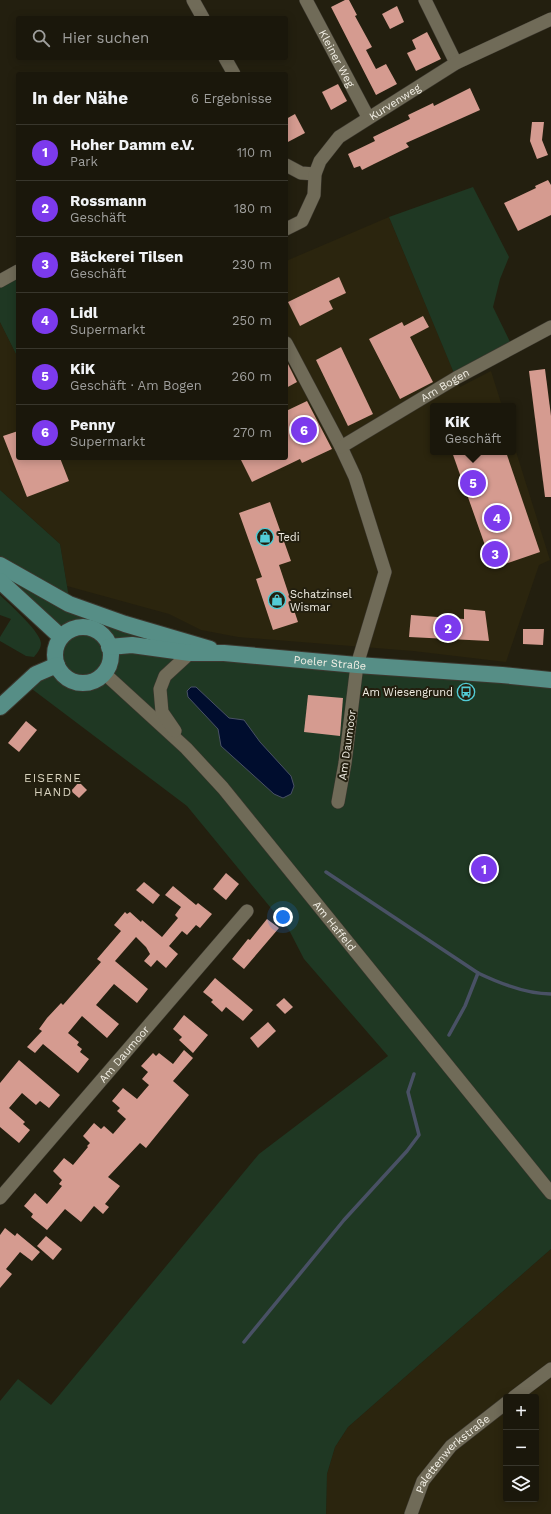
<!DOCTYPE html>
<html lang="de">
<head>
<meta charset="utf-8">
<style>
	:root { --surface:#1a170b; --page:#232014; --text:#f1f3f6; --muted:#9f9f9d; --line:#38362c; --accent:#7c3aed }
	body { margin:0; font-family:"Work Sans",sans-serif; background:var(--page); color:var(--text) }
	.controls { position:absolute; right:12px; bottom:12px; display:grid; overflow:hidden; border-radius:4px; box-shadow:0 2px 10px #0003 }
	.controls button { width:36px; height:36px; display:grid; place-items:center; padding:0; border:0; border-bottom:1px solid var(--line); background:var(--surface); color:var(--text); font:20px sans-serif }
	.you { position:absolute; left:283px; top:917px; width:14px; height:14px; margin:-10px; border:3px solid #fff; border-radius:50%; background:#1a73e8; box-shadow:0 0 0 6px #1a73e833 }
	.badge { display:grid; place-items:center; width:26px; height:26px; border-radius:50%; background:var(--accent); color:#fff; font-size:13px; font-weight:700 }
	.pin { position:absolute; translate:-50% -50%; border:2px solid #fff; box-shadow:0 1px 4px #0006 }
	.popup { position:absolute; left:430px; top:403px; width:86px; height:52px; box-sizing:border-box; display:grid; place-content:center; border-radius:4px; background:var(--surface); filter:drop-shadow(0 1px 3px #0005); font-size:13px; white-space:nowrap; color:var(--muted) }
	.popup b { font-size:15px; color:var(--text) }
	.popup::after { content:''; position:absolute; left:50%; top:100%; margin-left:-8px; border:8px solid transparent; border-top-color:var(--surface) }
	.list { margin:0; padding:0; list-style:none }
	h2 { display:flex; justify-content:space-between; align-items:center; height:52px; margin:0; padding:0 16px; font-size:17px }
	h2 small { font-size:13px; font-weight:400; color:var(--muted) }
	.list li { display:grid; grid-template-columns:26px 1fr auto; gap:12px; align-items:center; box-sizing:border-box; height:56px; padding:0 16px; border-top:1px solid var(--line) }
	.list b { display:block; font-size:15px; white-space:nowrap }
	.list p { margin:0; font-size:13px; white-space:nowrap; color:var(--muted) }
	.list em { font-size:13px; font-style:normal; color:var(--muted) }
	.icon { flex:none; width:22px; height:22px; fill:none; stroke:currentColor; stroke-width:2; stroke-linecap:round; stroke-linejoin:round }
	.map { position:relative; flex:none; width:551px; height:1514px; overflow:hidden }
	.search { position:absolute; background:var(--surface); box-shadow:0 2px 10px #0003; left:16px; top:16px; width:272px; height:44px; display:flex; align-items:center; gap:10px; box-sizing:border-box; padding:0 14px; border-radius:4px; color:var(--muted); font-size:15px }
	.panel { position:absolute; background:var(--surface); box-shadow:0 2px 10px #0003; left:16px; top:72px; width:272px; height:388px; border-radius:4px }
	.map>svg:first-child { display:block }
	.built { fill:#2b250e; fill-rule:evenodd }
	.green { fill:#1f3823 }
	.water { fill:#000d2e; stroke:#495165 }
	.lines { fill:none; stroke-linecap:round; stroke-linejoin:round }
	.stream { stroke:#495165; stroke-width:3.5 }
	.building { fill:#d59b90 }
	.minor-casing { stroke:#3b372e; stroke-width:14 }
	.major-casing { stroke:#3b372e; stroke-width:18 }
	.minor { stroke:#706b58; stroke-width:13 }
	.major { stroke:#568e86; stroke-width:16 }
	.labels { text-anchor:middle; stroke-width:4; stroke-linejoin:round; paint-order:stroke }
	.street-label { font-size:11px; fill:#f2efe5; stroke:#231f0f }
	.poi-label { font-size:11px; fill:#f2efe5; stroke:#231f0f; text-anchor:start }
	.neighbourhood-label { font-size:12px; letter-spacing:1px; fill:#d8d2be; stroke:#231f0f }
</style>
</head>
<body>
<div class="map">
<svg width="551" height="1514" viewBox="0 0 551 1514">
	<rect width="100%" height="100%" fill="#231f0f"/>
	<g class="built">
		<path d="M 389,217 L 460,387 L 491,371 L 502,406 L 433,406 L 433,452 L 513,452 L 513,442 L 550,560 L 539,565 L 506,662 L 413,651 L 238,637 L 201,630 L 169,614 L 67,586 L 60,544 L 0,490 L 0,322 L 18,358 L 18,458 L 286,458 L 286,261 Z"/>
		<path d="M 551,1249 L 551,1514 L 326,1514 L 327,1474 L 335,1447 L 348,1427 ZM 506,1397 L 536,1397 L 536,1499 L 506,1499 Z"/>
	</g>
	<g class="green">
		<path d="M 473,187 L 509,257 L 500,279 L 493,307 L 513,348 L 456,378 L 389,217 Z"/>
		<path d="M 18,271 L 18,358 L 0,322 L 0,281 Z"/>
		<path d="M 0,490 L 60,544 L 70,604 L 224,653 L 551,680 L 551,1249 L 348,1427 L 335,1447 L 327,1474 L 326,1514 L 0,1514 L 0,1401 L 18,1379 L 51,1405 L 259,1154 L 388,1056 L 304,959 L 289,930 L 187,806 L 24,683 L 51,662 L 51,651 L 59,636 L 0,581 Z"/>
		<path d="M 0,595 C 9,604 40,631 41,643 C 41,649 37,653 34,657 L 26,656 L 0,641 L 0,637 L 11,619 L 0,615 Z"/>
	</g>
	<path class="water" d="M 191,687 L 196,687 L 229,718 L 244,720 L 260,742 L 291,776 L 294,786 L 291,794 L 283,798 L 274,794 L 221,746 L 218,729 L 188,697 L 187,691 Z"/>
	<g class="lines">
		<g class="stream">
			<path d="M 326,872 L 478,973 C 501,984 526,994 551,994"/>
			<path d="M 449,1035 L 465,1006 L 478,973"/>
			<path d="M 244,1342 L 344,1220 L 407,1151 L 419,1135 L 408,1092 L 414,1074"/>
		</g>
	</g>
	<g class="building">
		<path d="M 345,0 L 349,0 L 357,15 L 355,16 L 372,47 L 366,50 L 376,69 L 386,64 L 397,84 L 376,95 L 331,7 Z"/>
		<path d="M 397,6 L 404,22 L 390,29 L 382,14 Z"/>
		<path d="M 427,32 L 441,59 L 416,71 L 407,53 L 416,49 L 412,40 Z"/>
		<path d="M 338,84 L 347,101 L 331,110 L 322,92 Z"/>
		<path d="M 470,88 L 480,110 L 406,143 L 409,147 L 374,164 L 362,170 L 360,166 L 354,168 L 348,154 L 375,141 L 373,137 L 410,119 L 408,115 L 433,103 L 434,106 Z"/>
		<path d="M 295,114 L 305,133 L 286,143 L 286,119 Z"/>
		<path d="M 532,122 L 544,122 L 542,140 L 548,155 L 537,159 L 530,141 Z"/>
		<path d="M 548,180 L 551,185 L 551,215 L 518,231 L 504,203 L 536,188 L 535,186 Z"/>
		<path d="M 339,277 L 346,293 L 329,301 L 333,309 L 300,326 L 288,302 Z"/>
		<path d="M 423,316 L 429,327 L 410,337 L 433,382 L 400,399 L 369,339 L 402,322 L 404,326 Z"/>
		<path d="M 341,347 L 373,414 L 348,426 L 316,360 Z"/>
		<path d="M 286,360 L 297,382 L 286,388 Z"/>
		<path d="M 545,369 L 551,416 L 551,497 L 545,497 L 529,371 Z"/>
		<path d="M 307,401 L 332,449 L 302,463 L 300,459 L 252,482 L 240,458 L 286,458 L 286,411 Z"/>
		<path d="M 18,431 L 18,458 L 60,458 L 69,481 L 27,497 L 3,436 Z"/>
		<path d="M 452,452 L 506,452 L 540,552 L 493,568 Z"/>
		<path d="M 270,502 L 291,561 L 279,565 L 298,622 L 273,630 L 256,579 L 262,577 L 239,513 Z"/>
		<path d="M 464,609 L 485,611 L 489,641 L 409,637 L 411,615 L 464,619 Z"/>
		<path d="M 523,629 L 544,629 L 543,645 L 523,644 Z"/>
		<path d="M 308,695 L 343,698 L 340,736 L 304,732 Z"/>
		<path d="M 26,721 L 37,730 L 19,752 L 8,743 Z"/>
		<path d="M 79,782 L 87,790 L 79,798 L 71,791 Z"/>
		<path d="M 226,873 L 239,884 L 226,900 L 213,889 Z"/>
		<path d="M 144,882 L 160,895 L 153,904 L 136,890 Z"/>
		<path d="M 173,886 L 196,905 L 198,903 L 212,914 L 200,928 L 196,925 L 187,935 L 182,931 L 169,946 L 178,954 L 166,968 L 157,960 L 151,967 L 144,961 L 150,954 L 146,947 L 136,937 L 115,961 L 148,989 L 137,1003 L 114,984 L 96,1005 L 119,1024 L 107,1038 L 82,1016 L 68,1033 L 79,1042 L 77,1045 L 82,1049 L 80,1052 L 89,1059 L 78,1073 L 43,1044 L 35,1053 L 27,1047 L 42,1031 L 39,1029 L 47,1018 L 61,1003 L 63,1005 L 101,962 L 97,959 L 121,931 L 114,925 L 125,912 L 127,914 L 130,912 L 141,922 L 142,920 L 162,937 L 178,918 L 175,915 L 181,907 L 165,895 Z"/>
		<path d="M 267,919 L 279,928 L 244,969 L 232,959 L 248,939 L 250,940 Z"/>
		<path d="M 215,978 L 253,1010 L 243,1021 L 226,1007 L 222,1012 L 211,1002 L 213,1000 L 203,992 Z"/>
		<path d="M 284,998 L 293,1007 L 285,1014 L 276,1005 Z"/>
		<path d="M 184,1015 L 208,1035 L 193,1053 L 179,1040 L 182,1037 L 173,1029 Z"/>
		<path d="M 268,1022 L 276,1031 L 258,1048 L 250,1038 Z"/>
		<path d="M 184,1050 L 193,1058 L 173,1081 L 189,1095 L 146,1148 L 140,1143 L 108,1177 L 120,1186 L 105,1204 L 109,1207 L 103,1214 L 94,1206 L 81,1222 L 65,1209 L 47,1230 L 31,1217 L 33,1214 L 24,1206 L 35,1193 L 47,1204 L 62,1186 L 59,1184 L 62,1180 L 53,1171 L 64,1158 L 73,1165 L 88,1147 L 87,1146 L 90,1143 L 83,1136 L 94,1123 L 101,1129 L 104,1126 L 113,1134 L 126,1119 L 117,1111 L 120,1108 L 112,1101 L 123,1088 L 137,1099 L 149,1085 L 142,1079 L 148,1072 L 141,1066 L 153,1053 L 156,1056 L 159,1053 L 173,1064 Z"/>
		<path d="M 19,1060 L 60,1095 L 49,1108 L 40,1101 L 36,1105 L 22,1093 L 9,1108 L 25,1122 L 23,1124 L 30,1130 L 19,1143 L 0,1127 L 0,1083 Z"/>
		<path d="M 5,1228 L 15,1236 L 17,1233 L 40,1252 L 32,1261 L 20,1252 L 6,1269 L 12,1274 L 0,1288 L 0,1235 Z"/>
		<path d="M 46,1236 L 62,1249 L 53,1260 L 37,1246 Z"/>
	</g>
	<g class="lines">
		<defs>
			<g id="minor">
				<path d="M 193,0 L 203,18"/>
				<path id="s1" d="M 306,0 L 368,117"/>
				<path d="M 425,0 L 456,63"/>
				<path d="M 225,58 L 234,74"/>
				<path d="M 286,165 L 301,173 L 315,174"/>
				<path id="s2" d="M 286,229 L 302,221 L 314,195 L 315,174 L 320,161 L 339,137 L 456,63 L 551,19"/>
				<path d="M 0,281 L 18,271"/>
				<path d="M 286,343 L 341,447 L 355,477 L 385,572 L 357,665 L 345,763 L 338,802"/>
				<path id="s3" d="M 341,447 L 456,378 L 551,327"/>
				<path id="s4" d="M 104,673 L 186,748 L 223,788 L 551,1193"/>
				<path d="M 175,731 L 162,712 L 160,689 L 165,676 L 190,653"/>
				<path id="s5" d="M 0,1198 L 247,911"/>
				<path d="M 514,1397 L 551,1369"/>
				<path id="s6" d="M 411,1514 L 423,1481 L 451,1446 L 506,1403"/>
			</g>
			<g id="major">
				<path d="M 0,565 L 69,604 L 125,624 L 210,649"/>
				<path d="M 0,581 L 61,637"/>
				<circle cx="83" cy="655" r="28"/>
				<path id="s7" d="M 109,647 L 132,645 L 190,653 L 224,653 L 357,665 L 502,675 L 551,680"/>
				<path d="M 0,707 L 36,674 L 57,665"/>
			</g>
		</defs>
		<use href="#minor" class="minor-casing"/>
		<use href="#major" class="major-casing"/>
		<use href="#minor" class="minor"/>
		<use href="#major" class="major"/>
	</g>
	<defs>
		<symbol id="shop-ring" viewBox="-11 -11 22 22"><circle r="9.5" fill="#231f0f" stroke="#52ccd6" stroke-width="1.5"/><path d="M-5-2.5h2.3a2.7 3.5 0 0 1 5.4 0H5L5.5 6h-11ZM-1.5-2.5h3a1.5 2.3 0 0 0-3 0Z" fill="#52ccd6"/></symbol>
		<symbol id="bus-ring" viewBox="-11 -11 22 22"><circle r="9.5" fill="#231f0f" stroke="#52ccd6" stroke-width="1.5"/><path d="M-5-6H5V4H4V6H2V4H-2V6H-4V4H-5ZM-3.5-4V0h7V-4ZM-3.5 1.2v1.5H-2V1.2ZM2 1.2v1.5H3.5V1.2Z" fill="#52ccd6"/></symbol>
	</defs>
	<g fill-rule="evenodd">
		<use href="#shop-ring" x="255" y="527" width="20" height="20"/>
		<use href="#shop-ring" x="267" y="590" width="20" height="20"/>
		<use href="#bus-ring" x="456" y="682" width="20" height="20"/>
	</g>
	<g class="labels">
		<g class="street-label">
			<text dy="4" stroke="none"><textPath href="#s1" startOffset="66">Kleiner Weg</textPath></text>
			<text dy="4" stroke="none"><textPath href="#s2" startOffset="178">Kurvenweg</textPath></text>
			<text dy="4" stroke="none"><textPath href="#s3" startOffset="121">Am Bogen</textPath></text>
			<text dy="4" stroke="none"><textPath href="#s7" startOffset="222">Poeler Straße</textPath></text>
			<text transform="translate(347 745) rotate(-82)" y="4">Am Daumoor</text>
			<text dy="4" stroke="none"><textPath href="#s4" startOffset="343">Am Haffeld</textPath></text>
			<text dy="4" stroke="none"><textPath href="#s5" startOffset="190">Am Daumoor</textPath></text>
			<text dy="4" stroke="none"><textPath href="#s6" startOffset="75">Palettenwerkstraße</textPath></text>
		</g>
		<g class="poi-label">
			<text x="278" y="541">Tedi</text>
			<text x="290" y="598">Schatzinsel<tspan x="290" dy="13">Wismar</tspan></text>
			<text x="453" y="696" text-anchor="end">Am Wiesengrund</text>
		</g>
		<g class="neighbourhood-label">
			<text x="53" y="782">EISERNE<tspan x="53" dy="14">HAND</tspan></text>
		</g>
	</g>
</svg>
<div class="controls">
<button>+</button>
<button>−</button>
<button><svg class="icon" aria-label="layers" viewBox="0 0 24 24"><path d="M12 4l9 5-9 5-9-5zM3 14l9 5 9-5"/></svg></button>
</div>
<div class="you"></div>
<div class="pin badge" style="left:484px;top:869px">1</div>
<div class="pin badge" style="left:448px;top:628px">2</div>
<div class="pin badge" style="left:495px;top:554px">3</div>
<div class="pin badge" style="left:497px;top:518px">4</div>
<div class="pin badge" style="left:473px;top:483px">5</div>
<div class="popup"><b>KiK</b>Geschäft</div>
<div class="pin badge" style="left:304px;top:430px">6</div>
<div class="search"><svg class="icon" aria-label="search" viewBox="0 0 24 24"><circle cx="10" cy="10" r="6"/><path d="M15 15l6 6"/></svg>Hier suchen</div>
<section class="panel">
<h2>In der Nähe<small>6 Ergebnisse</small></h2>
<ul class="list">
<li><span class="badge">1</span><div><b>Hoher Damm e.V.</b><p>Park</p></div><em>110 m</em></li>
<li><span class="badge">2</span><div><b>Rossmann</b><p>Geschäft</p></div><em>180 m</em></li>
<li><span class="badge">3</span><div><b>Bäckerei Tilsen</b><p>Geschäft</p></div><em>230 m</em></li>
<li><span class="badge">4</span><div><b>Lidl</b><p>Supermarkt</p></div><em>250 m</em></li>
<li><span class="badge">5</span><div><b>KiK</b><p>Geschäft · Am Bogen</p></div><em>260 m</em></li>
<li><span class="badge">6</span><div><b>Penny</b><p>Supermarkt</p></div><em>270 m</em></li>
</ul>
</section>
</div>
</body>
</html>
